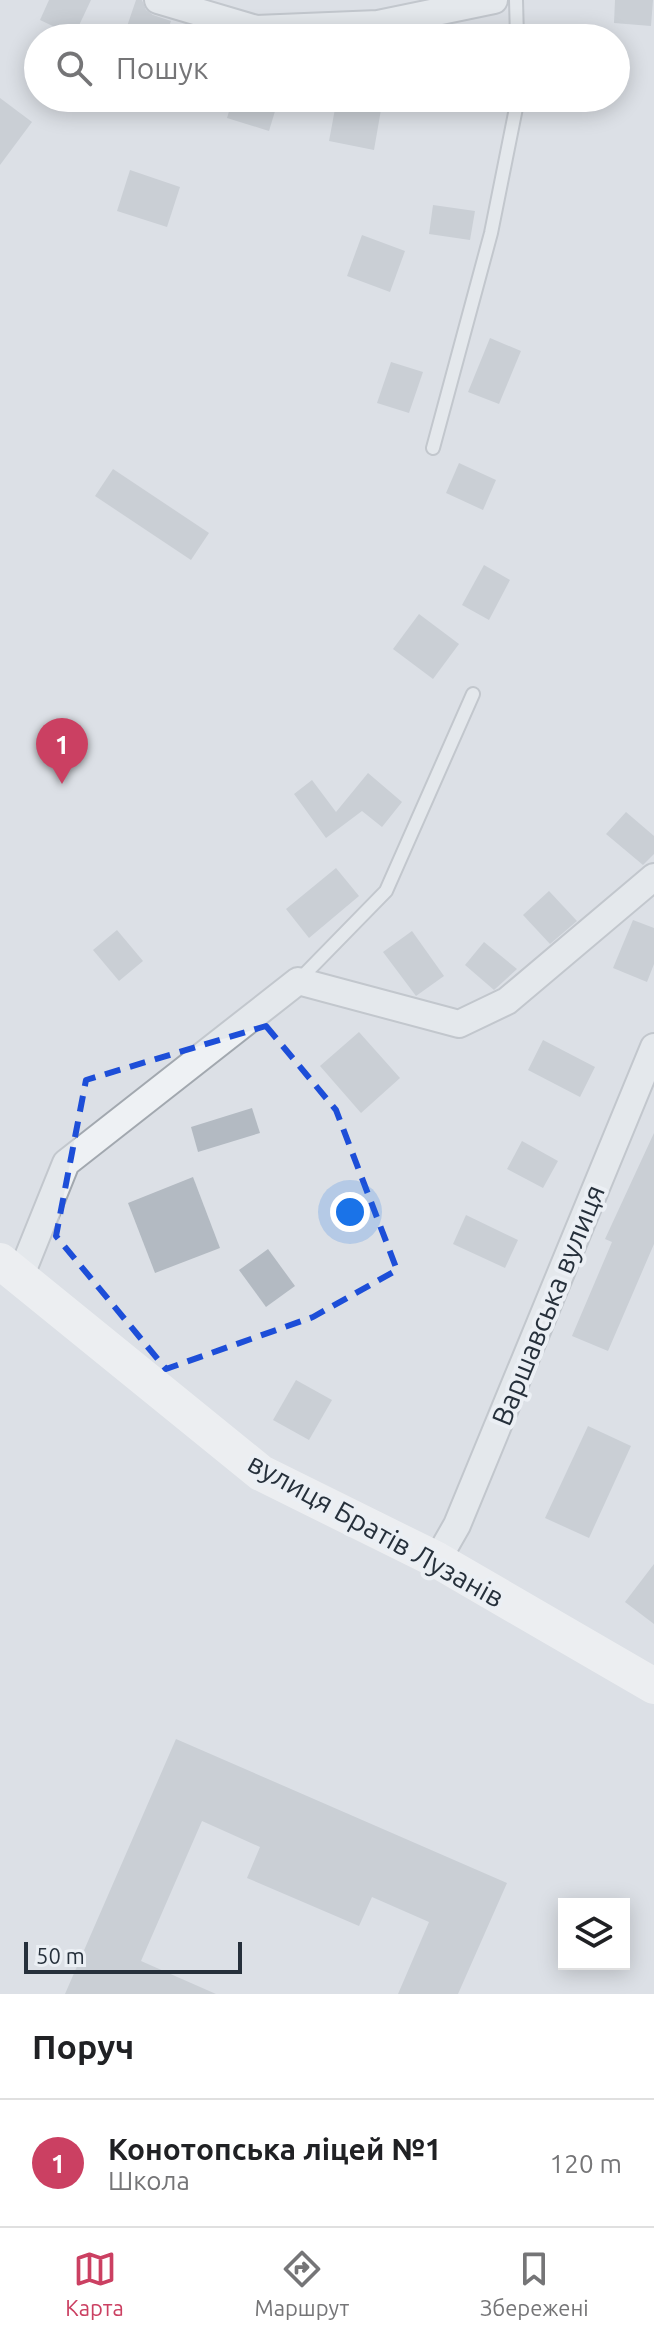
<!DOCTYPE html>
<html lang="uk">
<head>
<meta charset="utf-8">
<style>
	:root { --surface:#fff; --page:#f6f6f6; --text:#202124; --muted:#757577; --line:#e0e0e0; --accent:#cb4062 }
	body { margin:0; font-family:Ubuntu,sans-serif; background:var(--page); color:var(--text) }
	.controls { position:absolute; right:24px; bottom:24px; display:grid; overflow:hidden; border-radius:0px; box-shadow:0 4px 20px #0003 }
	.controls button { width:72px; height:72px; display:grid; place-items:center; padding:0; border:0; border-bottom:2px solid var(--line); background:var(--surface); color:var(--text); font:40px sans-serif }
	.scale { position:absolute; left:24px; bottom:20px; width:218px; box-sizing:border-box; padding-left:8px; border:4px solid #26303b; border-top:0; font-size:22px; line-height:28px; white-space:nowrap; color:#26303b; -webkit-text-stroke:6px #ebeff4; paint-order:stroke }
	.you { position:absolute; left:350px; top:1212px; width:28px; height:28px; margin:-20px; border:6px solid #fff; border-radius:50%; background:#1a73e8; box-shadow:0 0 0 12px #1a73e833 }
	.badge { display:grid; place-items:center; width:52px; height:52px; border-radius:50%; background:var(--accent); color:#fff; font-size:26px; font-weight:700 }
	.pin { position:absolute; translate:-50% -66px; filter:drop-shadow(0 2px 4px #0008) }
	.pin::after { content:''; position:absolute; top:42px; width:28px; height:24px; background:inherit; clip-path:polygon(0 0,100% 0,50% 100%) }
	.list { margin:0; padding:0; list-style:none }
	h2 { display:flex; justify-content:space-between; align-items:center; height:104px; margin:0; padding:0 32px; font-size:34px }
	h2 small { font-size:26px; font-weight:400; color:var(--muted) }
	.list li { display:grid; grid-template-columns:52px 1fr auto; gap:24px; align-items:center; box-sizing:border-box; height:128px; padding:0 32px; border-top:2px solid var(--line) }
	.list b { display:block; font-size:30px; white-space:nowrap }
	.list p { margin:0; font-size:26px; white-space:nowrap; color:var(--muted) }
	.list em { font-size:26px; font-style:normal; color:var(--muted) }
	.icon { flex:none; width:44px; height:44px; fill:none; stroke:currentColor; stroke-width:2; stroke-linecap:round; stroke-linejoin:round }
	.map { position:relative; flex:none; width:654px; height:1994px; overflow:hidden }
	.search { position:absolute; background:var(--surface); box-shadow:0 4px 20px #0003; left:24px; right:24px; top:24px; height:88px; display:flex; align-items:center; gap:20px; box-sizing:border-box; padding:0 28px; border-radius:44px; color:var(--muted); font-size:30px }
	.sheet { height:232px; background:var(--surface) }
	nav { display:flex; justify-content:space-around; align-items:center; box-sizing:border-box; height:112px; border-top:2px solid var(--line); background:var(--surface); font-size:22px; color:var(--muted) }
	nav a { display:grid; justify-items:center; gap:4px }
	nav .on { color:var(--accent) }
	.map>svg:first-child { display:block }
	.building { fill:#b3bac2 }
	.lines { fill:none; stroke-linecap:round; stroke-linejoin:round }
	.service-casing { stroke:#a2a8af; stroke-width:16 }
	.minor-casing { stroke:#a2a8af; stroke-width:30 }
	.service { stroke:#eef1f4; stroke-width:12 }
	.minor { stroke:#eef1f4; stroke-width:26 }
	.secondary { stroke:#fff; stroke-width:36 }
	.marked { fill:none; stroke:#1d4ed8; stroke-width:6; stroke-dasharray:16 10; stroke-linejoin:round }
	.labels { text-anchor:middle; stroke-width:8; stroke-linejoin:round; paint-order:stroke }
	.street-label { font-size:28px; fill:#26303b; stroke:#ebeff4 }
</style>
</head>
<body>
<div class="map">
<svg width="654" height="1994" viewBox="0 0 654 1994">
	<rect width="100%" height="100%" fill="#dce0e6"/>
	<g class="building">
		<path d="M 49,0 L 91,0 L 74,36 L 40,20 Z"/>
		<path d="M 136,0 L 142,0 L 146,10 L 153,15 L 171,21 L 165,38 L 123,38 Z"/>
		<path d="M 615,0 L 653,0 L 651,26 L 614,23 Z"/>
		<path d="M 0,98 L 32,122 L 0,165 Z"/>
		<path d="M 233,98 L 279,98 L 269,131 L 227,118 Z"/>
		<path d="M 337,98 L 383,98 L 374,150 L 329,141 Z"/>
		<path d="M 130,170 L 180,187 L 167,227 L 117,211 Z"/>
		<path d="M 433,205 L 475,211 L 470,240 L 429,234 Z"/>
		<path d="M 362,235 L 405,251 L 390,292 L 347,276 Z"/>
		<path d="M 490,338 L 521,351 L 499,404 L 468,392 Z"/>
		<path d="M 391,362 L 423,372 L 409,413 L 377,403 Z"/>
		<path d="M 459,463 L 496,480 L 483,510 L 446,493 Z"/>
		<path d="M 113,469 L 209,533 L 191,560 L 95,496 Z"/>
		<path d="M 484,565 L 510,580 L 489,620 L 462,605 Z"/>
		<path d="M 419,614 L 459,644 L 433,679 L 393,649 Z"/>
		<path d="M 368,773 L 402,802 L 382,827 L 362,811 L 326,838 L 294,794 L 312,780 L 336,812 Z"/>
		<path d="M 626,812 L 654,836 L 654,854 L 643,865 L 606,834 Z"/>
		<path d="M 336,868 L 359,896 L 309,938 L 286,909 Z"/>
		<path d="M 549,891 L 577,921 L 550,944 L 523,915 Z"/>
		<path d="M 633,920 L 654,928 L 654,964 L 647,982 L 613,968 Z"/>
		<path d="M 117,930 L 143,961 L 119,981 L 93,950 Z"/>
		<path d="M 412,931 L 444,976 L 416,996 L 383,952 Z"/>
		<path d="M 484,942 L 517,969 L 494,990 L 465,965 Z"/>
		<path d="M 359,1032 L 400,1078 L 361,1113 L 320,1066 Z"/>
		<path d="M 543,1040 L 595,1067 L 580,1097 L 528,1070 Z"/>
		<path d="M 252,1108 L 260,1133 L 198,1152 L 191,1127 Z"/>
		<path d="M 654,1133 L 654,1244 L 608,1351 L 572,1336 L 612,1242 L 605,1239 Z"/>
		<path d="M 522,1141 L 558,1161 L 543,1188 L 507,1169 Z"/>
		<path d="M 193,1177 L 220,1248 L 155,1273 L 128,1203 Z"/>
		<path d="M 466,1215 L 518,1240 L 505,1268 L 453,1244 Z"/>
		<path d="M 268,1249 L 295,1286 L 266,1307 L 239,1270 Z"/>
		<path d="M 296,1380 L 332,1400 L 309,1440 L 273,1420 Z"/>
		<path d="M 588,1426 L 631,1446 L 589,1538 L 545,1518 Z"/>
		<path d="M 654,1564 L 654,1624 L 625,1602 Z"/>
		<path d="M 176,1739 L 507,1883 L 458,1994 L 398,1994 L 429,1922 L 372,1897 L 359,1926 L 247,1878 L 260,1847 L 202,1821 L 141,1961 L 216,1994 L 65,1994 Z"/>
	</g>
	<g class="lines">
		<defs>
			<g id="service">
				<path d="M 516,0 L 517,38"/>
				<path d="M 433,448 L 491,233 L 518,98"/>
				<path d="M 298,981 L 386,891 L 473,694"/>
			</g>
			<g id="minor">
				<path d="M 158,0 L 256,29 L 378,24 L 494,0"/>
				<path d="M 20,1277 L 66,1163 L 298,981 L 459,1024 L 507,1001 L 654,877"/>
				<path d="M 437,1560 L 457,1525 L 654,1047"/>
			</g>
		</defs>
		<use href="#service" class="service-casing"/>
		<use href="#minor" class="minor-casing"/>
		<use href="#service" class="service"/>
		<use href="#minor" class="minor"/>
		<path class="secondary" d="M 0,1261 L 261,1473 L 437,1560 L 654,1686"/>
	</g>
	<path d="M0 0H654V1994H0ZM 266,1026 L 336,1110 L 397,1270 L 313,1317 L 166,1369 L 56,1236 L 86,1080 Z" fill="#dce0e6" fill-opacity=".55" fill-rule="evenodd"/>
	<path class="marked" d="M 266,1026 L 336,1110 L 397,1270 L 313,1317 L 166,1369 L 56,1236 L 86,1080 Z"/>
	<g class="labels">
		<g class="street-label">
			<text transform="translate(548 1305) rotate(-68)" y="10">Варшавська вулиця</text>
			<text transform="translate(376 1530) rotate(29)" y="10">вулиця Братів Лузанів</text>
		</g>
	</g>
</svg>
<div class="controls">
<button><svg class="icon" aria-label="layers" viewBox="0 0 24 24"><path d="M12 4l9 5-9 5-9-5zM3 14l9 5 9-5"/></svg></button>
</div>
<div class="scale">50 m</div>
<div class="you"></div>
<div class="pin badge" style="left:62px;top:784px">1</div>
<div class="search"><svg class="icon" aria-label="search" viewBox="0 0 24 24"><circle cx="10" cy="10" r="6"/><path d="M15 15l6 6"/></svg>Пошук</div>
</div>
<section class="sheet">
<h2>Поруч<small></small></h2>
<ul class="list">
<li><span class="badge">1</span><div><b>Конотопська ліцей №1</b><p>Школа</p></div><em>120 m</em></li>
</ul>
</section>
<nav>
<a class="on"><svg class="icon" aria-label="map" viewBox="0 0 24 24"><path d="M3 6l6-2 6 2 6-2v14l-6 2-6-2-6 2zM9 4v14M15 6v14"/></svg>Карта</a>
<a><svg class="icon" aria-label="directions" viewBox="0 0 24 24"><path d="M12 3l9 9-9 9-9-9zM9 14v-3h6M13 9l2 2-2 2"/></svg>Маршрут</a>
<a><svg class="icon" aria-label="saved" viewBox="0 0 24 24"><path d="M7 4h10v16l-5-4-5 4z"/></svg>Збережені</a>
</nav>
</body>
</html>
